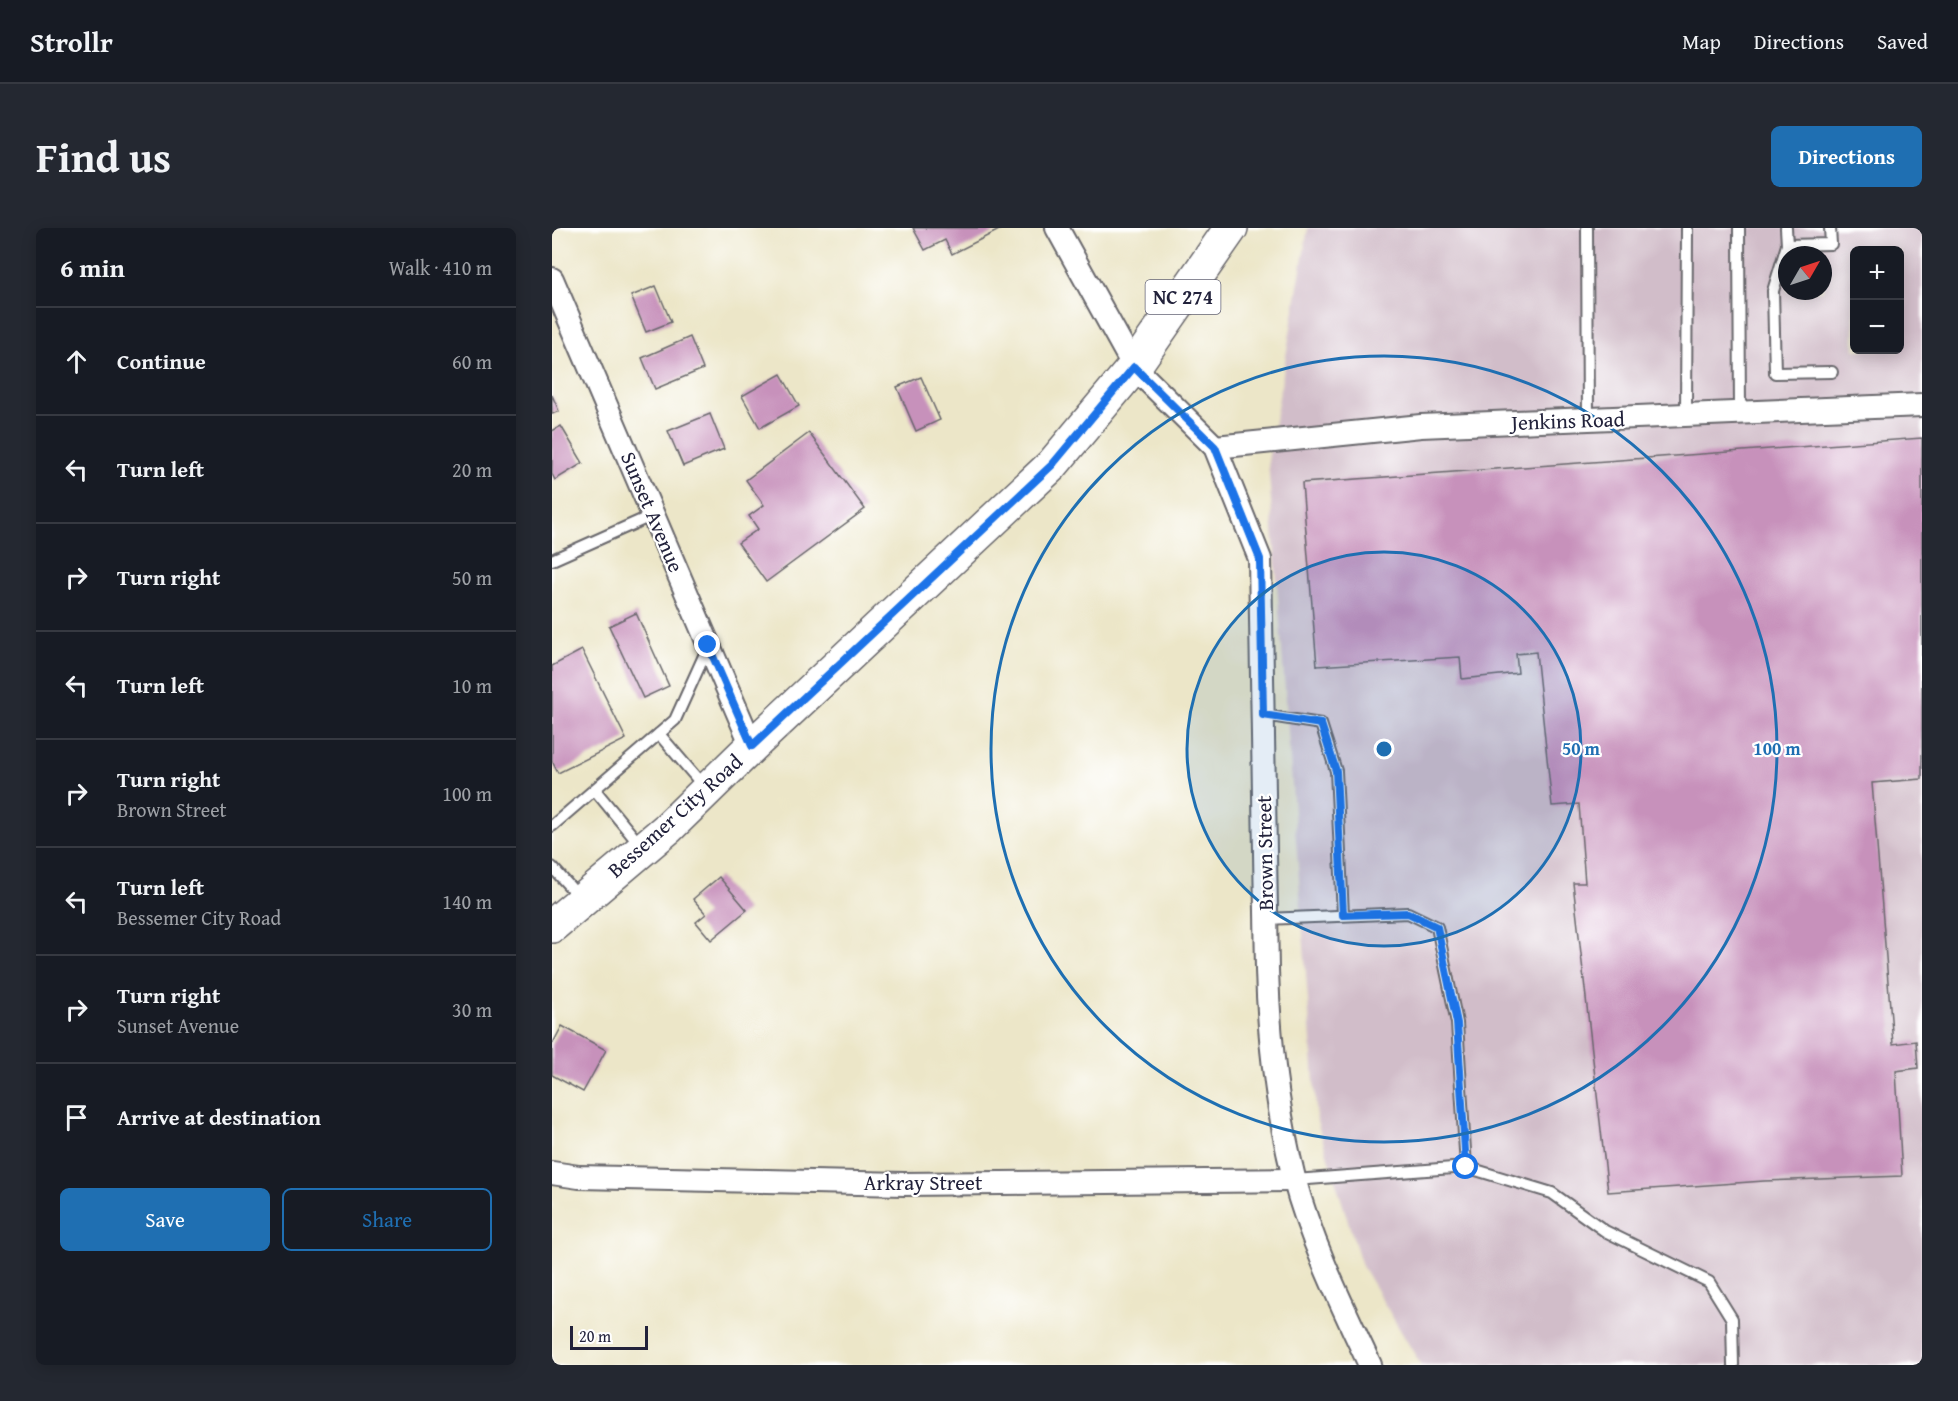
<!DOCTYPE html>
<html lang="en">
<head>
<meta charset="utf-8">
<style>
	:root { --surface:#171b24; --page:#242831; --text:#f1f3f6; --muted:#9ea1a6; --line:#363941; --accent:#1f6fb2 }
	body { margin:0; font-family:"Gentium Book Plus",serif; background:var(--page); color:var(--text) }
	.controls { position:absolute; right:18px; top:18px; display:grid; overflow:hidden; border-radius:9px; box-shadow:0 3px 15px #0003 }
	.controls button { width:54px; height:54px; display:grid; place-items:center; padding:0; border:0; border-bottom:2px solid var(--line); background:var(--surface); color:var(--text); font:30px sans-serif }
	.compass { position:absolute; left:1226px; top:18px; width:54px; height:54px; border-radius:50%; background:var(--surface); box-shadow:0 3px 15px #0003; rotate:51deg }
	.scale { position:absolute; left:18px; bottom:15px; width:78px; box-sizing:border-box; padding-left:6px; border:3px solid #22223b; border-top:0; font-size:16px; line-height:21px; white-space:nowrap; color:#22223b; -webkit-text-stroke:4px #fff; paint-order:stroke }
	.stop { position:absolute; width:18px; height:18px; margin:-14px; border:4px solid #1a73e8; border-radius:50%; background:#fff }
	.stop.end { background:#1a73e8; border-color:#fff; box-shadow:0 2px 6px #0008 }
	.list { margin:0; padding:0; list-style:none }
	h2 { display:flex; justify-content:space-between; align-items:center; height:78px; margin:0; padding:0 24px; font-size:26px }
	h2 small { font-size:20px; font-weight:400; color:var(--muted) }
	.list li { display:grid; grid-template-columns:39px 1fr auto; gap:18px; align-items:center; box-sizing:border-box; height:108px; padding:0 24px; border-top:2px solid var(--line) }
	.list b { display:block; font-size:22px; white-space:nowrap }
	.list p { margin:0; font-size:20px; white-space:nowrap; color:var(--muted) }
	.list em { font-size:20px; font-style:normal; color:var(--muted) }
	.actions { display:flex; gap:12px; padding:18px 24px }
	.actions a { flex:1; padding:14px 0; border:2px solid var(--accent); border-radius:9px; text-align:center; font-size:21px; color:var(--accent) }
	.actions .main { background:var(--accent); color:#fff }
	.icon { flex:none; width:33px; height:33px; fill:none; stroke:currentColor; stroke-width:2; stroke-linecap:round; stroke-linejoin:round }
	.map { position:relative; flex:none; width:1370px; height:1137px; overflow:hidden; border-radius:9px }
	header { display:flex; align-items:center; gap:36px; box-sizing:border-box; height:84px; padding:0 30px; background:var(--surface); border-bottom:2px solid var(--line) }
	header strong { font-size:28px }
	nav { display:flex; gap:33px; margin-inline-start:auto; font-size:21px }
	.intro { display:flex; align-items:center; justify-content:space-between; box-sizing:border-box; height:144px; padding:0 36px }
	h1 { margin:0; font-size:42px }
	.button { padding:15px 27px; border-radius:9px; background:var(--accent); color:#fff; font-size:21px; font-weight:700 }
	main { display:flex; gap:36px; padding:0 36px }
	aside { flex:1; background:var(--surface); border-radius:9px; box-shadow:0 3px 15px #0003 }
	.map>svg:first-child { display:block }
	.industrial { fill:#d1bdc9; fill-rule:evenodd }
	.building { fill:#c791bb }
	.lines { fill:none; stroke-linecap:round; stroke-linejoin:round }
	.lane-casing { stroke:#69676c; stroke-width:14 }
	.street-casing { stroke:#69676c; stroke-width:26 }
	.primary-casing { stroke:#69676c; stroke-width:36 }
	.lane { stroke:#fff; stroke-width:10 }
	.street { stroke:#fff; stroke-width:22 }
	.primary { stroke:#fff; stroke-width:33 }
	.route { stroke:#1a73e8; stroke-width:8 }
	.ring { fill:none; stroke:#1f6fb2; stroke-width:3 }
	.labels { text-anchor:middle; stroke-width:4.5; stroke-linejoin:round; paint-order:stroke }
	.shield { fill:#fff; stroke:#646476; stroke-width:1.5 }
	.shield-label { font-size:20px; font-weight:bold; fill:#22223b }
	.street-label { font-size:21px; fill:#22223b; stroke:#fff }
	.centre { fill:#1f6fb2; stroke:#fff; stroke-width:3 }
	.ring-label { font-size:18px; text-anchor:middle; font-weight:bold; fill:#1f6fb2; stroke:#fff; stroke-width:4.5; stroke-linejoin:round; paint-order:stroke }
</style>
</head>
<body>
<header>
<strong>Strollr</strong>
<nav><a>Map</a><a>Directions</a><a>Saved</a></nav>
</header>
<div class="intro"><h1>Find us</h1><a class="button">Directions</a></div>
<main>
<aside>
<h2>6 min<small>Walk · 410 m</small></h2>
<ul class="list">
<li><svg class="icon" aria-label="ahead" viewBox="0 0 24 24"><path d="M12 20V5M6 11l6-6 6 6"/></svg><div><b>Continue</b></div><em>60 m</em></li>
<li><svg class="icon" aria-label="left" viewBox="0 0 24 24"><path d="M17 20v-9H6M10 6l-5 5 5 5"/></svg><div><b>Turn left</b></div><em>20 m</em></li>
<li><svg class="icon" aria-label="right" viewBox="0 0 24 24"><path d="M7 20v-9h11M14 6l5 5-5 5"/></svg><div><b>Turn right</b></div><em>50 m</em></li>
<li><svg class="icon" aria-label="left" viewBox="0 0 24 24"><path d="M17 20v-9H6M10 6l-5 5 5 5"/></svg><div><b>Turn left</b></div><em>10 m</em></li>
<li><svg class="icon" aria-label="right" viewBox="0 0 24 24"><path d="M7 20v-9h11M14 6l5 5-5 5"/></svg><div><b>Turn right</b><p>Brown Street</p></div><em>100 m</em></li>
<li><svg class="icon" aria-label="left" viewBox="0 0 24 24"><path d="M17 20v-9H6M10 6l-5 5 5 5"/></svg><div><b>Turn left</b><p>Bessemer City Road</p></div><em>140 m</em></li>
<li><svg class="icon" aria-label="right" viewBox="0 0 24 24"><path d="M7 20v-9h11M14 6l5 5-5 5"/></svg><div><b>Turn right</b><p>Sunset Avenue</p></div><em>30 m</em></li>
<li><svg class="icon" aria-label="arrive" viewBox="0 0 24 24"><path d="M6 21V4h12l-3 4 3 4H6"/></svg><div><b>Arrive at destination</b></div></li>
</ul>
<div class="actions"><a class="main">Save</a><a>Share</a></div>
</aside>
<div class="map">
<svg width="1370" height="1137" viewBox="0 0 1370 1137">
	<rect width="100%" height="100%" fill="#fff"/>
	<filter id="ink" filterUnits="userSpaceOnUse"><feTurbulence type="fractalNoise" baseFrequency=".0167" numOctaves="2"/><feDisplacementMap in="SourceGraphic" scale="12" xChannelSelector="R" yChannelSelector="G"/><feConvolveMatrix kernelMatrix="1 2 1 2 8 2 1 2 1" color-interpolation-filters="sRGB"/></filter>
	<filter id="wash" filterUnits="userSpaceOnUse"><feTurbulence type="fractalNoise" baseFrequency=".008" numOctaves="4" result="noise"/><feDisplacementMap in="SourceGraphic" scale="24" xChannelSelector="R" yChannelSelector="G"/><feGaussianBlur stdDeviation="1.35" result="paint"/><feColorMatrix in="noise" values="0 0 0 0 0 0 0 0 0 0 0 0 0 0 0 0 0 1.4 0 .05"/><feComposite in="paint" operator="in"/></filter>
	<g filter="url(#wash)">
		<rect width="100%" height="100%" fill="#ece6c8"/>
		<path class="industrial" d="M 756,0 L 1370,0 L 1370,1137 L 869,1137 L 810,1038 L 765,894 L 716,233 ZM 1302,22 L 1348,22 L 1348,122 L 1302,122 ZM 1235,27 L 1271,27 L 1271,63 L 1235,63 Z"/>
		<g id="blocks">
			<g class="building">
				<path d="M 361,0 L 451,0 L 400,26 L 393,12 L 373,22 Z"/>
				<path d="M 104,58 L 119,94 L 94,104 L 79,68 Z"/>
				<path d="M 138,109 L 151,141 L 103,161 L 90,130 Z"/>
				<path d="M 229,146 L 247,178 L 208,200 L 190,168 Z"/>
				<path d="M 369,149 L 388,192 L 364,203 L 345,159 Z"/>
				<path d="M 0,167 L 7,183 L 0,186 Z"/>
				<path d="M 158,186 L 172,221 L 131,238 L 116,203 Z"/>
				<path d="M 9,198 L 31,235 L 3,252 L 0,246 L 0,203 Z"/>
				<path d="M 257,205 L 313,281 L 214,354 L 186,315 L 206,301 L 197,288 L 212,277 L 194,252 Z"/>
				<path d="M 1370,210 L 1370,551 L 1320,555 L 1341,816 L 1364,813 L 1366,840 L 1344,843 L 1350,948 L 1212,953 L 1056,964 L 1021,655 L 1033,655 L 1027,576 L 1000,578 L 984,424 L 964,426 L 966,445 L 910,451 L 908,429 L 765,438 L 750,255 Z"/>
				<path d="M 84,385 L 117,458 L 91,470 L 57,398 Z"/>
				<path d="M 30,422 L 74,511 L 6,545 L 0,533 L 0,438 Z"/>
				<path d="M 167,649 L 195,682 L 159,712 L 144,694 L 154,686 L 141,671 Z"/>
				<path d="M 10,798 L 54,822 L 31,864 L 0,847 L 0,817 Z"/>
			</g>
		</g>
	</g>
	<g filter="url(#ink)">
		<use href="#blocks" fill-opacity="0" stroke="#69676c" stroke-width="1.5"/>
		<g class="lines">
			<defs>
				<g id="lane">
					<path d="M 1035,0 L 1036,192"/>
					<path d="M 1187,0 L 1188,186"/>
					<path d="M 1234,0 L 1235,17 L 1221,63 L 1223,145 L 1280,144"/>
					<path d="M 1235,17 L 1279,16 L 1278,0"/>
					<path d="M 1134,188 L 1135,0"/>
					<path d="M 0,332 L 101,287"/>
					<path d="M 711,487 L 769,496 L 784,543 L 791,687"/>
					<path d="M 107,506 L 154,561"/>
					<path d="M 43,562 L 88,617"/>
					<path d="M 0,598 L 123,492 L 156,419"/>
					<path d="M 0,639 L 28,670"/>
					<path d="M 714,691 L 856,685 L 885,699 L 905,795 L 914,939"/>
					<path d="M 743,952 L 914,939 L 1000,965 L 1053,1003 L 1157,1054 L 1180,1091 L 1181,1137"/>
				</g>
				<g id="street">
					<path d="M 505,0 L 582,139 L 663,219 L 708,331 L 715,742 C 717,812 725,882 742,950 C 759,1014 790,1077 818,1137"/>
					<path d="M 0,51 L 200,518"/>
					<path d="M 663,219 L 869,198 L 1370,177"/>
					<path d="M 0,945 L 27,949 L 352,956 L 743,952"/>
				</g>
				<path id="primary" d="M 0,698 L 116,600 L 200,518 L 500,237 L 582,139 L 679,0"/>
			</defs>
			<use href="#lane" class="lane-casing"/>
			<use href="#street" class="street-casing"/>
			<use href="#primary" class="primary-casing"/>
			<use href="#lane" class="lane"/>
			<use href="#street" class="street"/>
			<use href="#primary" class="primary"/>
		</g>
	</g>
	<g class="lines" filter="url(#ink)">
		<path class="route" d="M 156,417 L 200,518 L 500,237 L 582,139 L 663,219 L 708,331 L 711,487 L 769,496 L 784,543 L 791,687 L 856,685 L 885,699 L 905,795 L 914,939"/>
	</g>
	<circle cx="832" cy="521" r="197" fill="#1f6fb2" fill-opacity=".12"/>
	<g class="ring">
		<circle cx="832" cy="521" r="197"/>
		<circle cx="832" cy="521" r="393"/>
	</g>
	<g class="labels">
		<rect class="shield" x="593.5" y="52" width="75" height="34" rx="4.5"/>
		<g class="shield-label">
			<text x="631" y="76">NC 274</text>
		</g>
		<g class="street-label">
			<text transform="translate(1016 193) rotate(-2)" y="7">Jenkins Road</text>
			<text transform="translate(100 284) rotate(67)" y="7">Sunset Avenue</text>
			<text transform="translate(123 588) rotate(-42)" y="7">Bessemer City Road</text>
			<text transform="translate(713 625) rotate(-91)" y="7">Brown Street</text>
			<text x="371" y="962">Arkray Street</text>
		</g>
	</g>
	<circle cx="832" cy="521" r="9" class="centre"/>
	<g class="ring-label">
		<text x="1029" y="527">50 m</text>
		<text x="1225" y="527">100 m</text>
	</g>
</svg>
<div class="controls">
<button>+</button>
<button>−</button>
</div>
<svg class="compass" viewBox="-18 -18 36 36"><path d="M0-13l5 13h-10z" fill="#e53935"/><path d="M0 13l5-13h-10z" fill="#9ea1a6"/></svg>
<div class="scale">20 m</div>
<div class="stop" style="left:914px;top:939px"></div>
<div class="stop end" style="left:156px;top:417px"></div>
</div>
</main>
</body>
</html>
